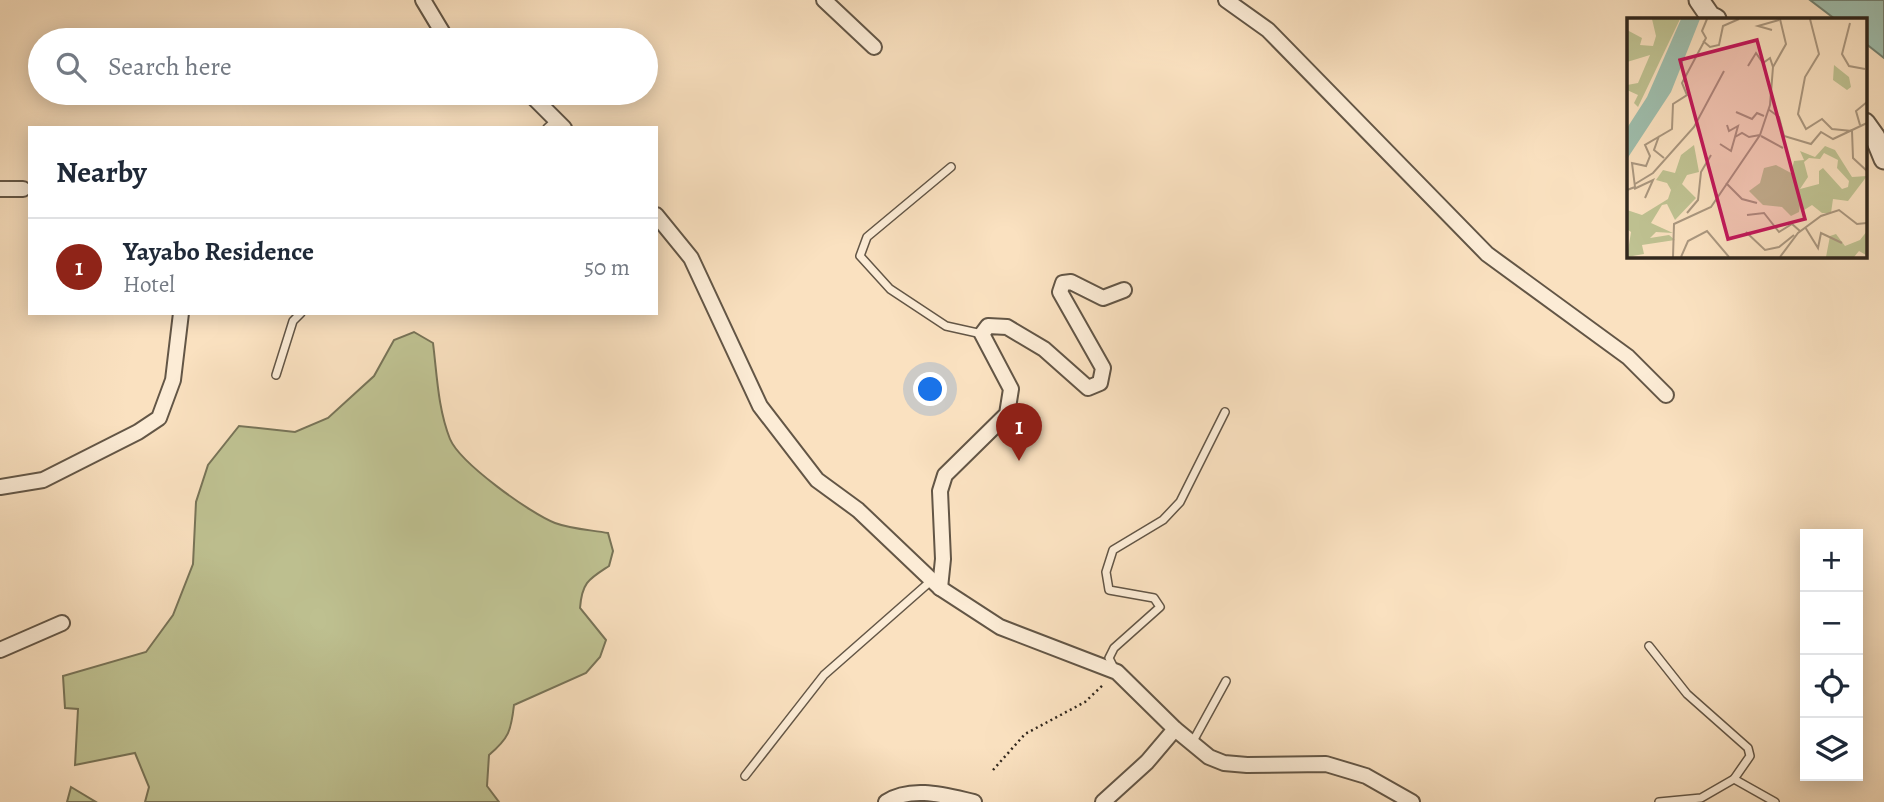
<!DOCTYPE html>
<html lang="en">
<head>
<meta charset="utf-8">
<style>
	:root { --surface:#fff; --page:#f6f6f7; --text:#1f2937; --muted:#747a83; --line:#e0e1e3; --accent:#8f2418 }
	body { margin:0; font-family:Alegreya,serif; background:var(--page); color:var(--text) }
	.controls { position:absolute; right:21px; bottom:21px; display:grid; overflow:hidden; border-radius:0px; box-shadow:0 4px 18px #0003 }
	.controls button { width:63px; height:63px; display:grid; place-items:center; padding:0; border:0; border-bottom:2px solid var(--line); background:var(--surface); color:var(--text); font:35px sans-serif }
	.you { position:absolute; left:931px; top:390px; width:24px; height:24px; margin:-18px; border:5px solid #fff; border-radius:50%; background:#1a73e8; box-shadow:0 0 0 10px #1a73e833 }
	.badge { display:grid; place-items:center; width:46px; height:46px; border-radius:50%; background:var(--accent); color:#fff; font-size:23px; font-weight:700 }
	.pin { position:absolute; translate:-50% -58px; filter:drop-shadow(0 2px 4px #0008) }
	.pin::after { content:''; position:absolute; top:37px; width:24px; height:21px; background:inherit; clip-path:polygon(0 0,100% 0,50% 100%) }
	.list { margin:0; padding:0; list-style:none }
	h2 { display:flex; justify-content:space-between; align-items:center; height:91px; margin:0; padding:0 28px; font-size:30px }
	h2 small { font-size:23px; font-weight:400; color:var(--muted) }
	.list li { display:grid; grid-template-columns:46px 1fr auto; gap:21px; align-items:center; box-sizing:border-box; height:98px; padding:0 28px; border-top:2px solid var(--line) }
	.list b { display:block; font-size:26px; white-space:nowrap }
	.list p { margin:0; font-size:23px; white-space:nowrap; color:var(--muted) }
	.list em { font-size:23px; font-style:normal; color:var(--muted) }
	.icon { flex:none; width:38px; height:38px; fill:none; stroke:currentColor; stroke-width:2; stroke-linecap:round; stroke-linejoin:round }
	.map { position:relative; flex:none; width:1884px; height:802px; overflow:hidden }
	.search { position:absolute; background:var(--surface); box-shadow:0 4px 18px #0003; left:28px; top:28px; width:630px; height:77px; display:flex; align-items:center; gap:18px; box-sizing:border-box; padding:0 24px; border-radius:38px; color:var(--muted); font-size:26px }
	.panel { position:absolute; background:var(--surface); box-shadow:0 4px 18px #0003; left:28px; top:126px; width:630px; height:189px; border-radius:0px }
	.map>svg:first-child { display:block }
	.green { fill:#bfc292; stroke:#787458; stroke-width:2 }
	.water { fill:#9fbead; stroke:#738273; stroke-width:2 }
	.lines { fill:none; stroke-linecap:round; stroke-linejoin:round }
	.service-casing { stroke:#635646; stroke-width:10 }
	.minor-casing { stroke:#635646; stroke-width:18 }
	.tertiary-casing { stroke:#635646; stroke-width:23 }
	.path { stroke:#31271d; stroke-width:2.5; stroke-dasharray:2 3.5; stroke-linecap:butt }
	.service { stroke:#fcecd6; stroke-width:7 }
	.minor { stroke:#fcecd6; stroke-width:14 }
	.tertiary { stroke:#fcecd6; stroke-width:19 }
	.inset-road { fill:none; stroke:#aa977f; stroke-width:2 }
	.view { fill:#c2185b; fill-opacity:0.15; stroke:#c2185b; stroke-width:3.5 }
	.inset-edge { fill:none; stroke:#31271d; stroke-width:3.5 }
</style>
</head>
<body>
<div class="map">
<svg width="1884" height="802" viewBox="0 0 1884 802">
	<rect width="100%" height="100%" fill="#fae1c0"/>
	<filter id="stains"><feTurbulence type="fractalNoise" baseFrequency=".00286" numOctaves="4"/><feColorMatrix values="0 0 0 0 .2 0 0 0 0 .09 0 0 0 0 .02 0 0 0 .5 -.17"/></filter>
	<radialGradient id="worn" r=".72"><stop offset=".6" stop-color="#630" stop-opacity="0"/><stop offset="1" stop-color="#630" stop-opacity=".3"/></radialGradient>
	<g class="green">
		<path d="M 414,332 L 433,343 C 437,375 438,409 450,439 C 460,463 531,514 555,523 C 571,529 591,530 608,533 L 613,551 L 609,566 C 589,579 582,582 580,608 L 606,640 L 600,657 L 586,673 L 514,705 C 511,731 509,738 489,755 L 487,786 L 499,802 L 145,802 L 149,787 L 135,753 L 75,765 L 78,709 L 65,708 L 63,676 L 146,652 L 173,615 L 193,564 L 196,502 L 208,465 L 239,426 L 295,432 L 328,418 L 374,376 L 394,340 Z"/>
		<path d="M 71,787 L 96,802 L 67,802 Z"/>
	</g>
	<path class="water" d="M 1810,0 L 1884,0 L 1884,58 L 1865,43 L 1865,19 L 1835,19 Z"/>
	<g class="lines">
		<defs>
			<g id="service">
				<path d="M 547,128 L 556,120"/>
				<path d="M 951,167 L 867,237 L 860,256 L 890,289 L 946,326 L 982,334"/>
				<path d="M 276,375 L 293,321 L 301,313"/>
				<path d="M 1649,646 L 1687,694 L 1748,748 L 1750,756 L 1734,779 L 1701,798 L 1659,802"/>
				<path d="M 1114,668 L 1109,658 L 1114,648 L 1160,607 L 1154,598 L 1109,590 L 1106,572 L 1113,550 L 1163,520 L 1180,502 L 1225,412"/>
				<path d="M 1192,743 L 1226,681"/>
				<path d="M 745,776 L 824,675 L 932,580"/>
				<path d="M 1734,779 L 1775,802"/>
			</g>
			<g id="minor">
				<path d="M 423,0 L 447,40"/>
				<path d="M 824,0 L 874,47"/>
				<path d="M 1226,0 L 1268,30 L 1487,254 L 1628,357 L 1666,395"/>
				<path d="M 529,93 L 564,128"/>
				<path d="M 0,189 L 23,189"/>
				<path d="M 656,215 L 691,258 L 760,406 L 817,480 L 858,510 L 940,588 L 1000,627 L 1117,672 L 1175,729 L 1209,757 L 1224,763 L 1247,765 L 1326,764 L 1366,776 L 1412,802"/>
				<path d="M 0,487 L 43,480 L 138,432 L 159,418 L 173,380 L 181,313"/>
				<path d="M 940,588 L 943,559 L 940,491 L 945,475 L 1007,414 L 1011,389 L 982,334 L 988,326 L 1007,327 L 1044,349 L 1088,388 L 1100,383 L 1103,368 L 1060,292 L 1063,283 L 1071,282 L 1103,298 L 1124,290"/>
				<path d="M 0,650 L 62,623"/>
				<path d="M 886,802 C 912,785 947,796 974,802"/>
				<path d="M 1103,802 L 1147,762 L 1175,729"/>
			</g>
			<g id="tertiary">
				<path d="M 1699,0 L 1710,16 L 1716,19"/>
				<path d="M 1865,123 L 1875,137 L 1884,159"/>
			</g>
		</defs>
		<use href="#service" class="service-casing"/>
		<use href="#minor" class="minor-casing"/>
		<use href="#tertiary" class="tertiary-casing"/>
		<path class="path" d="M 993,770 L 1025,734 L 1085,702 L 1104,684"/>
		<use href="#service" class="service"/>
		<use href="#minor" class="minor"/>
		<use href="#tertiary" class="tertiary"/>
	</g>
	<g transform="translate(1627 18)">
		<rect width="240" height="240" fill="#fae1c0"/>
		<path d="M 25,1 L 53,1 L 11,89 L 7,85 L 11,77 L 0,72 L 0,67 L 11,65 L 23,37 L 0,44 L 0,12 L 15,20 L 13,27 L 26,28 L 29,18 ZM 207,47 L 222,59 L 224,69 L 220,72 L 206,62 ZM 67,127 L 72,154 L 60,157 L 55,166 L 69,180 L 48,202 L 40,186 L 35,187 L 24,205 L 46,215 L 29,214 L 23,220 L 42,217 L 48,222 L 15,227 L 17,236 L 0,239 L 4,214 L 0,211 L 0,192 L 15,197 L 41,181 L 44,172 L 40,165 L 29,162 L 36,152 L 48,155 L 54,137 ZM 198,128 L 208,132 L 225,159 L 240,158 L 221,183 L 206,181 L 204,195 L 195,195 L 185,187 L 174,194 L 173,187 L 172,194 L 164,198 L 155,189 L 136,187 L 122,173 L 133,165 L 137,150 L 149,147 L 164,155 L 167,143 L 177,142 L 173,133 L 188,139 ZM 197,135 L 211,142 L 210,150 L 222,163 L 221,169 L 215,171 L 196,150 L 192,153 L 192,166 L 173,171 L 181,159 L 177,144 L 182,140 L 193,141 ZM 240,213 L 239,237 L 232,233 L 227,239 L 199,239 L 203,218 L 209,216 L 218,228 L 233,222 Z" fill="#bfc292" fill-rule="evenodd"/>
		<path d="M 54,1 L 73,1 L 44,74 L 0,141 L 0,110 L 20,79 Z" fill="#9fbead"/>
		<path class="inset-road" d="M 183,1 L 192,36 L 178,59 L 171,96 L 179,111 L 195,101 L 205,111 L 225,113M 223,5 L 215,36 L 222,48 L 238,51M 145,12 L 131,8 L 152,2M 76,23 L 83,29 L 92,27 L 96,8 L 112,1M 121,48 L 129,35 L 136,45 L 143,40 L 146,49M 141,91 L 152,99 L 157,118 L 184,126 L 194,114 L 206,121 L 240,105M 109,94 L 125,101 L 130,95 L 137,98M 100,107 L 102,113 L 111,108 L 108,119 L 115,115 L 122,119 L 133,117M 233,107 L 229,93 L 240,84M 225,113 L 226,140 L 240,153M 32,118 L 27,132 L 37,140M 134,118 L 156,130M 93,126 L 104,133 L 108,119M 99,165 L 115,181 L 130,185M 8,166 L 26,155 L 67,109 L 97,53M 7,171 L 26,162 L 18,180M 0,172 L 8,169 L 5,145 L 19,148 L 23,138 L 18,127 L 45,111 L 46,86 L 60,77 L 55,65 L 79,20 L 75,13 L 80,1M 60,195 L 71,182 L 74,154 L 84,137M 120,197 L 137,195 L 152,214 L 165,206 L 173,213M 178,209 L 191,230 L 194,215 L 215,225M 119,214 L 138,232 L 152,229 L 167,217M 46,239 L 47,206 L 84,189 L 133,117 L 143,87 L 146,49 L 159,26 L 153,1M 54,239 L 61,223 L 80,213 L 102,239M 153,239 L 171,215 L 194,198 L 212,192 L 230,206 L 240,205"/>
		<path class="view" d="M 130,22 L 178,201 L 101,221 L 53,42 Z"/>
		<rect width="240" height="240" class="inset-edge"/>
	</g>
	<rect width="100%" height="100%" filter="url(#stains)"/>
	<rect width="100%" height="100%" fill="url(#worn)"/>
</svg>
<div class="controls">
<button>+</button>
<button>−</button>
<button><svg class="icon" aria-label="locate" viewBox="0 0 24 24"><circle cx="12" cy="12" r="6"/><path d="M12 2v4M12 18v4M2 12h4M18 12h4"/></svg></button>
<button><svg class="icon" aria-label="layers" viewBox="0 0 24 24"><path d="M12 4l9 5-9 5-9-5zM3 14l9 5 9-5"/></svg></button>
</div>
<div class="you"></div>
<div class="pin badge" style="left:1019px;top:461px">1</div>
<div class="search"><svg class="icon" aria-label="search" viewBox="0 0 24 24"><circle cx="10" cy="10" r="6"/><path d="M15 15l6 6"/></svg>Search here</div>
<section class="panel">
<h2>Nearby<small></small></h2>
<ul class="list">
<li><span class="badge">1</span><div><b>Yayabo Residence</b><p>Hotel</p></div><em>50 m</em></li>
</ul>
</section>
</div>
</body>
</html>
